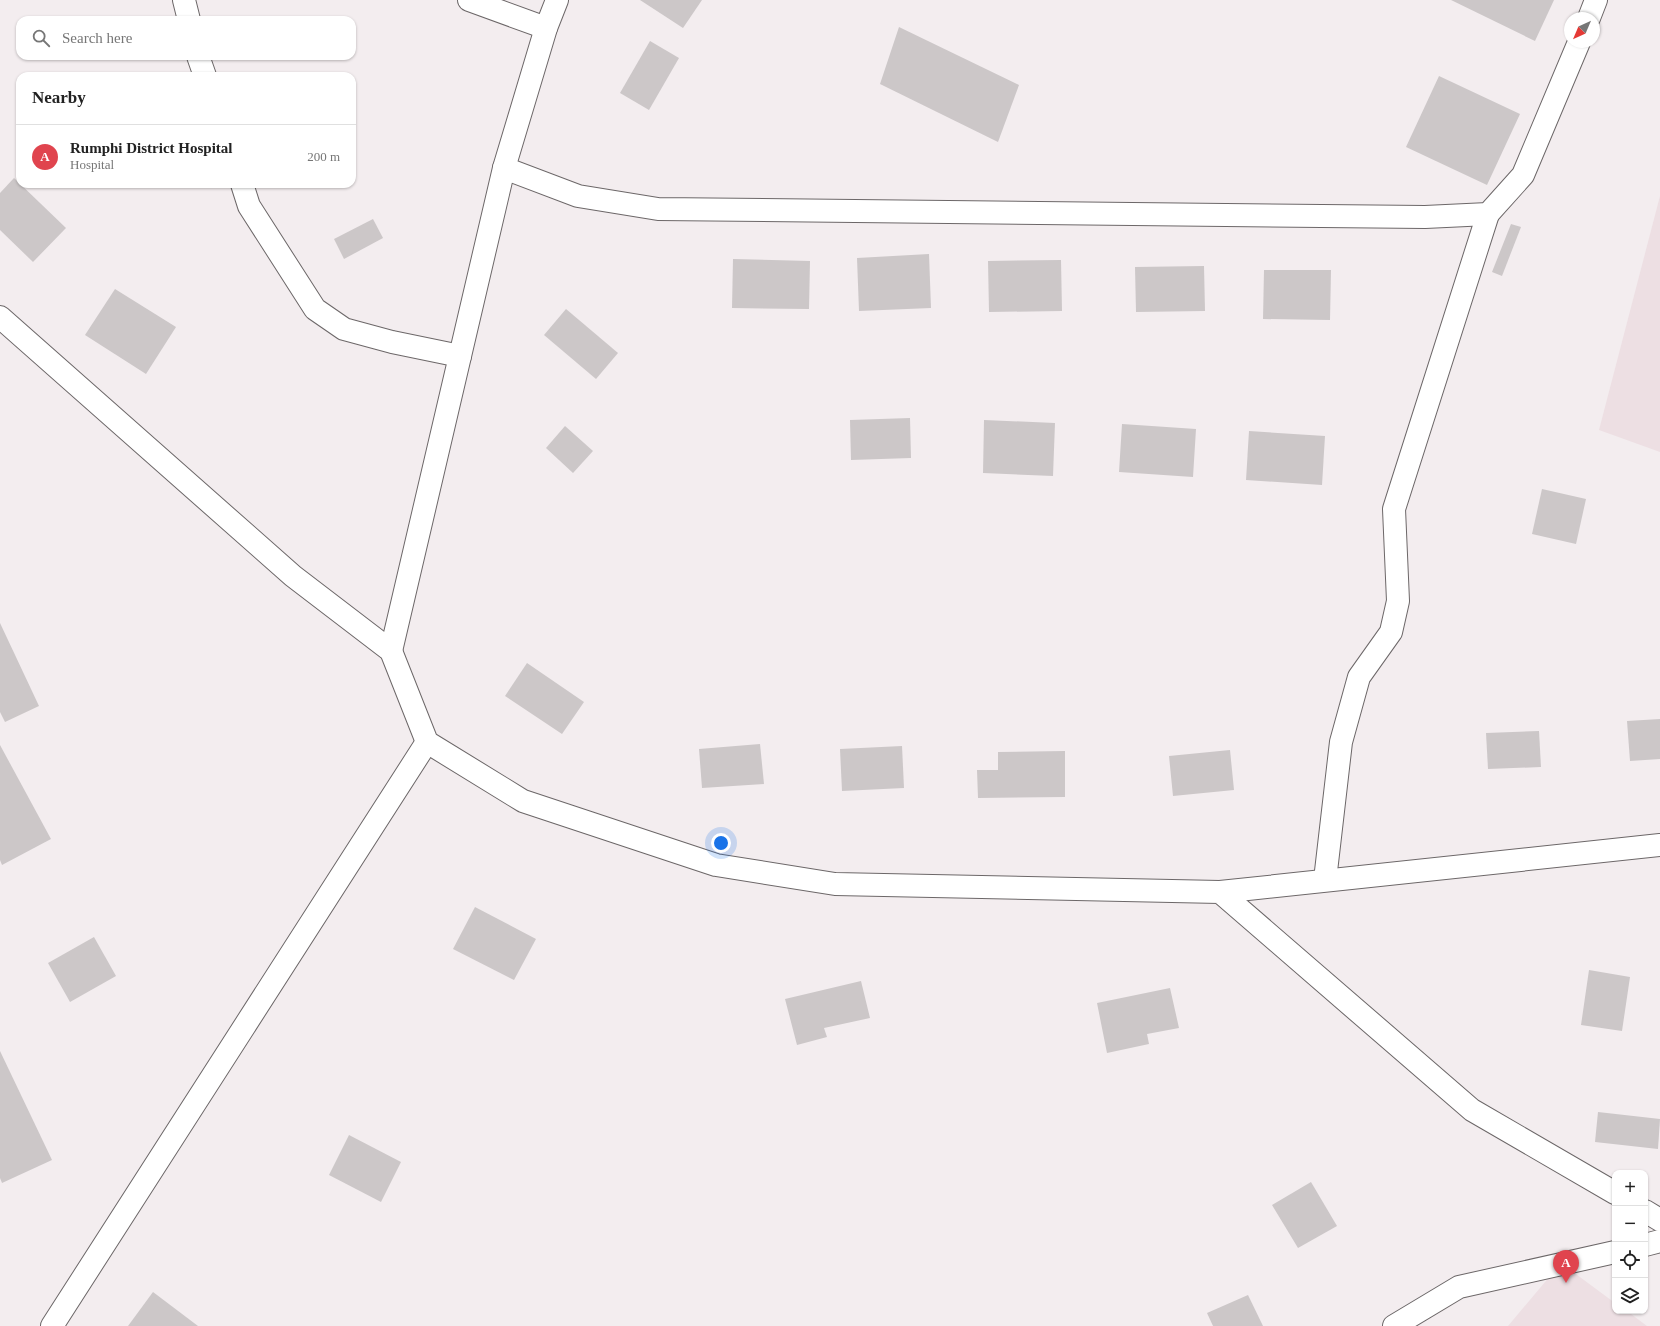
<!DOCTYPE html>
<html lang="en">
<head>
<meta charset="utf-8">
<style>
	:root { --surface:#fff; --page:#f6f6f6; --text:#222; --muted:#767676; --line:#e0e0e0; --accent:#2e6881 }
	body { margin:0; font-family:"Times New Roman",serif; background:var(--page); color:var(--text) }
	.controls { position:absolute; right:12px; bottom:12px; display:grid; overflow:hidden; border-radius:8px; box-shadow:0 1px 3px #0004 }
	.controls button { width:36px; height:36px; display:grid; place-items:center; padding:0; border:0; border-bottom:1px solid var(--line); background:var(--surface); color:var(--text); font:20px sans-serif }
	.compass { position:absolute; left:1564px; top:12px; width:36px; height:36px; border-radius:50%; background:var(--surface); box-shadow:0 1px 3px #0004; rotate:224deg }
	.you { position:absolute; left:721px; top:843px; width:14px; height:14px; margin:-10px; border:3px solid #fff; border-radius:50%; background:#1a73e8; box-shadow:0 0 0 6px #1a73e833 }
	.badge { display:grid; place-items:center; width:26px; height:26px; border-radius:50%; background:var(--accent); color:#fff; font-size:13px; font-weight:700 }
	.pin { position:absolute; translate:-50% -33px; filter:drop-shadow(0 1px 2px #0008) }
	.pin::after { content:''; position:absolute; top:21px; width:14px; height:12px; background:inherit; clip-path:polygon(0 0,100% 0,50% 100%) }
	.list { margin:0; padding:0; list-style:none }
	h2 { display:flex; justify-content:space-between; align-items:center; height:52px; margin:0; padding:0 16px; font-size:17px }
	h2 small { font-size:13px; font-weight:400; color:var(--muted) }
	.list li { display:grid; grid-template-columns:26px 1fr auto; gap:12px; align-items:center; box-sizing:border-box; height:64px; padding:0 16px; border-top:1px solid var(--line) }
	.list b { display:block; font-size:15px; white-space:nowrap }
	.list p { margin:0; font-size:13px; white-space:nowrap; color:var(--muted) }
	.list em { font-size:13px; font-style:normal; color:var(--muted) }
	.icon { flex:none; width:22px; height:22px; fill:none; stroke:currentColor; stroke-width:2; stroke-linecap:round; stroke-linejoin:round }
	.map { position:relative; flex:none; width:1660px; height:1326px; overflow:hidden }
	.search { position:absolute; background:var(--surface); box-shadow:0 1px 3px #0004; left:16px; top:16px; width:340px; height:44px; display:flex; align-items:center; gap:10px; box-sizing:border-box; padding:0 14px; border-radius:12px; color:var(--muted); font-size:15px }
	.panel { position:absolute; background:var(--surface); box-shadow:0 1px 3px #0004; left:16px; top:72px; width:340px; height:116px; border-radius:12px }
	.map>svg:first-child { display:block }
	.built { fill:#eddfe3 }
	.building { fill:#ccc7c8 }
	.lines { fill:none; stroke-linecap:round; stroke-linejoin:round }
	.street-casing { stroke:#6c6768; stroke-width:24 }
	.street { stroke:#fff; stroke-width:22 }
</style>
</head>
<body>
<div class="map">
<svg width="1660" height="1326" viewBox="0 0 1660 1326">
	<rect width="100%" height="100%" fill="#f3edef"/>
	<g class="built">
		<path d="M 1660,196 L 1660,452 L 1599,430 Z"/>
		<path d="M 1561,1263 L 1615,1303 L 1615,1311 L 1627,1311 L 1647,1326 L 1508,1326 Z"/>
	</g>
	<g class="building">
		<path d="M 640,0 L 702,0 L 683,28 Z"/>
		<path d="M 1451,0 L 1554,0 L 1535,41 Z"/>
		<path d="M 899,27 L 1019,85 L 998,142 L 880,84 Z"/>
		<path d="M 650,41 L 679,58 L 649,110 L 620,93 Z"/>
		<path d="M 1439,76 L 1520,114 L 1487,185 L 1406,147 Z"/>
		<path d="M 14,178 L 66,228 L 33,262 L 0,230 L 0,193 Z"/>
		<path d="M 373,219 L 383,238 L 344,259 L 334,239 Z"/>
		<path d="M 1511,224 L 1521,227 L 1502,276 L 1492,272 Z"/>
		<path d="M 929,254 L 931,308 L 859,311 L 857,258 Z"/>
		<path d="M 733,259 L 810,261 L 809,309 L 732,308 Z"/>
		<path d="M 1061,260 L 1062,311 L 989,312 L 988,261 Z"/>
		<path d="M 1204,266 L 1205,311 L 1136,312 L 1135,267 Z"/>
		<path d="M 1264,270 L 1331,270 L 1330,320 L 1263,319 Z"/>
		<path d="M 115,289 L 176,327 L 146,374 L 85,335 Z"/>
		<path d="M 566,309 L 618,353 L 596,379 L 544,335 Z"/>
		<path d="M 910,418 L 911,458 L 851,460 L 850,420 Z"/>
		<path d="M 984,420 L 1055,423 L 1053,476 L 983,473 Z"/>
		<path d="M 1122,424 L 1196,429 L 1193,477 L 1119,472 Z"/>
		<path d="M 565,426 L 593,451 L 573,473 L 546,448 Z"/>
		<path d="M 1249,431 L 1325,436 L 1322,485 L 1246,480 Z"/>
		<path d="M 1542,489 L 1586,499 L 1576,544 L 1532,534 Z"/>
		<path d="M 0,623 L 39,706 L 5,722 L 0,712 Z"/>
		<path d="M 527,663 L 584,702 L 562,734 L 505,696 Z"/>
		<path d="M 1660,719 L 1660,759 L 1630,761 L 1627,721 Z"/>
		<path d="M 1539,731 L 1541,767 L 1488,769 L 1486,733 Z"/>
		<path d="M 760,744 L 764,784 L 702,788 L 699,749 Z"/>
		<path d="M 0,745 L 51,839 L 2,865 L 0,860 Z"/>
		<path d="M 902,746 L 904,788 L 842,791 L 840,749 Z"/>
		<path d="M 1230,750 L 1234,790 L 1173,796 L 1169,756 Z"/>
		<path d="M 1065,751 L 1065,797 L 978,798 L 977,770 L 998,770 L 998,752 Z"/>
		<path d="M 475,907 L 536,939 L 514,980 L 453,949 Z"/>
		<path d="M 94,937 L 116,976 L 70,1002 L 48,963 Z"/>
		<path d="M 1589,970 L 1630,977 L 1622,1031 L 1581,1025 Z"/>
		<path d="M 861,981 L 870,1018 L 824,1028 L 827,1037 L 797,1045 L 785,999 Z"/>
		<path d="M 1170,988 L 1179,1028 L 1147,1034 L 1149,1044 L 1107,1053 L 1097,1003 Z"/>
		<path d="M 0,1051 L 52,1160 L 2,1183 L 0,1178 Z"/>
		<path d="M 1598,1112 L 1660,1119 L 1658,1149 L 1595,1142 Z"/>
		<path d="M 349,1135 L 401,1162 L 381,1202 L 329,1175 Z"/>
		<path d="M 1311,1182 L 1337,1226 L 1298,1248 L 1272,1205 Z"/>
		<path d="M 153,1292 L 198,1326 L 128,1326 Z"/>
		<path d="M 1248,1295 L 1263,1326 L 1213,1326 L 1207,1313 Z"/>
	</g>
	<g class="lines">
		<defs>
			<g id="street">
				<path d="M 184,0 L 189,20"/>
				<path d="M 469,0 L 546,28"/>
				<path d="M 1589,18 L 1596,0"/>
				<path d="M 198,56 L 205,76"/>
				<path d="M 504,168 L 578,196 L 658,209 L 1425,217 L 1488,214 L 1523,175 L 1579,42"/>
				<path d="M 242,184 L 249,206 L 315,309 L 344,329 L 392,342 L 460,356"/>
				<path d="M 0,317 L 293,576 L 391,651 L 427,742 L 523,801 L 716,865 L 835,884 L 1220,892 L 1472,1110 L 1615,1193"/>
				<path d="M 391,651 L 504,168 L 546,28 L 557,0"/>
				<path d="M 1325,880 L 1341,742 L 1359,677 L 1391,632 L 1398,601 L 1394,509 L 1488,214"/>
				<path d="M 1220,892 L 1660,845"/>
				<path d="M 1645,1211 L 1660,1220"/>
				<path d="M 1645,1245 L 1660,1241"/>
				<path d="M 52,1326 L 427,742"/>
				<path d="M 1394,1326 L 1459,1287 L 1615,1252"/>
			</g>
		</defs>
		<use href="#street" class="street-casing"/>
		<use href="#street" class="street"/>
	</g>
</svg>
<div class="controls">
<button>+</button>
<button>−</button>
<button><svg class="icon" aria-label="locate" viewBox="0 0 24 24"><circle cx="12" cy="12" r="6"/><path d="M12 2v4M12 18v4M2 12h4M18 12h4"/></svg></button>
<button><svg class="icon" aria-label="layers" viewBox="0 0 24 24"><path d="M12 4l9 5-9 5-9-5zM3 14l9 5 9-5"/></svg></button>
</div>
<svg class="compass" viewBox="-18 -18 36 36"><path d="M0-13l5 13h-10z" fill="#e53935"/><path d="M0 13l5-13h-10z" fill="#767676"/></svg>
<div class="you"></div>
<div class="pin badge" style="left:1566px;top:1283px;background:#e0444e">A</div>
<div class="search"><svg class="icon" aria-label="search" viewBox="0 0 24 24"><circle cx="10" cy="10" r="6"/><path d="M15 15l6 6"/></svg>Search here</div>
<section class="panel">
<h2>Nearby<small></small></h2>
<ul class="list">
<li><span class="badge" style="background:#e0444e">A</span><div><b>Rumphi District Hospital</b><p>Hospital</p></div><em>200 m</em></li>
</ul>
</section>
</div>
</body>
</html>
